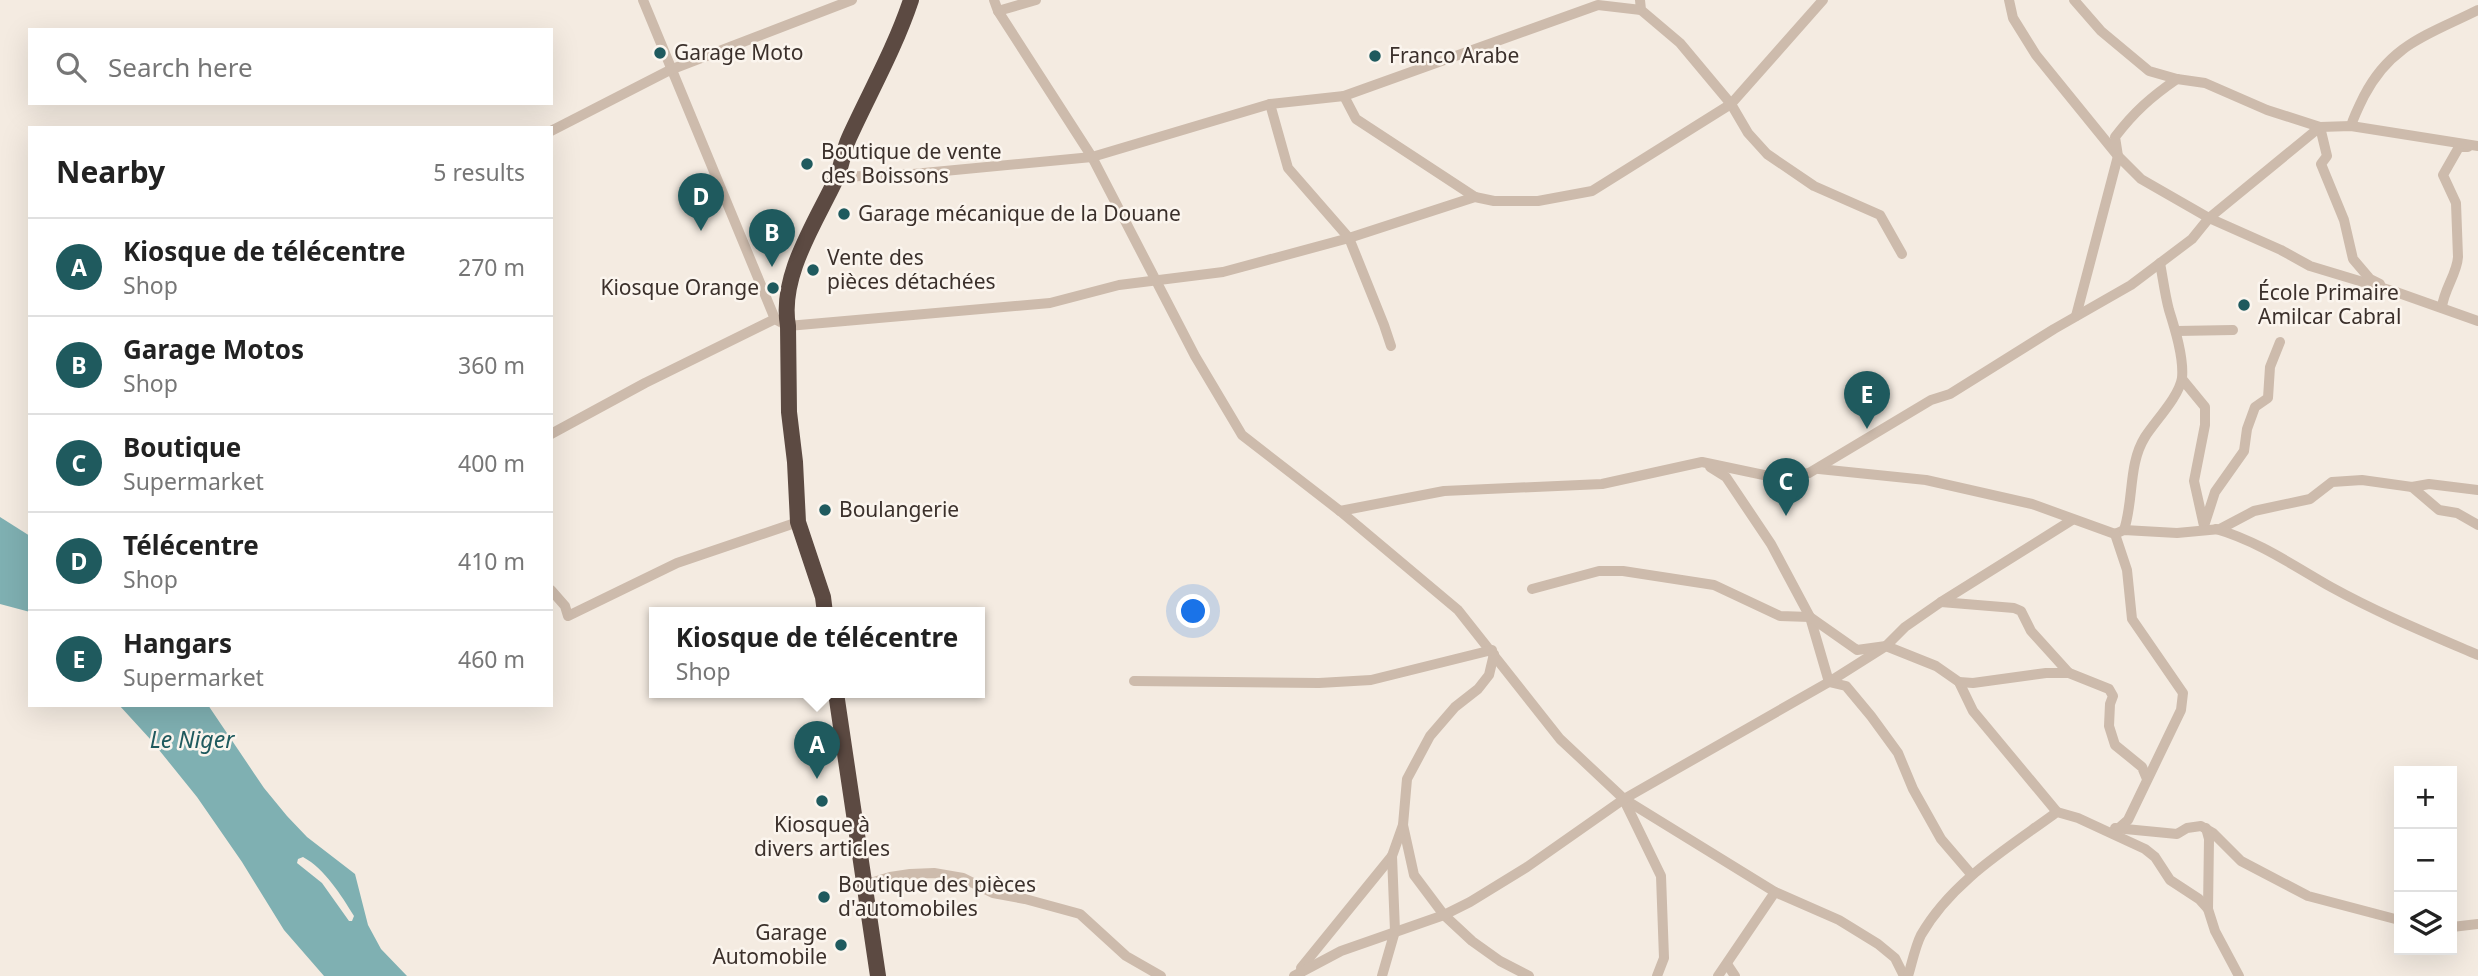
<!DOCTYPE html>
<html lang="en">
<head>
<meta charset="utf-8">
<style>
	:root { --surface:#fff; --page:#f2f2f2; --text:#222; --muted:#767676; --line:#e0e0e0; --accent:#1f5a5e }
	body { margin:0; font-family:"Noto Sans",sans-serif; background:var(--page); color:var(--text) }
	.controls { position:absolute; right:21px; bottom:21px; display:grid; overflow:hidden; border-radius:0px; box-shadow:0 7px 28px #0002 }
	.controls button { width:63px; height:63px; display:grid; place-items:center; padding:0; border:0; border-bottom:2px solid var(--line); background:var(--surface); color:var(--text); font:35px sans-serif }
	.you { position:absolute; left:1194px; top:612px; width:24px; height:24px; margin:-18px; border:5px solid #fff; border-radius:50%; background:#1a73e8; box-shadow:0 0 0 10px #1a73e833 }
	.badge { display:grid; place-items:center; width:46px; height:46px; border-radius:50%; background:var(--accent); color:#fff; font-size:23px; font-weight:700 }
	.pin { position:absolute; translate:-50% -58px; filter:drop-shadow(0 2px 4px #0008) }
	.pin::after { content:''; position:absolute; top:37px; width:24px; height:21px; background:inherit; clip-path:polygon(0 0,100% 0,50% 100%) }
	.popup { position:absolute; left:649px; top:607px; width:336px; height:91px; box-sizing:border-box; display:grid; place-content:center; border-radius:0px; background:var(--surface); filter:drop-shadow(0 2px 5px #0005); font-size:23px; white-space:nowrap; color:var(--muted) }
	.popup b { font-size:26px; color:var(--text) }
	.popup::after { content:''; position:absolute; left:50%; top:100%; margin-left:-14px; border:14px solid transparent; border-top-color:var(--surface) }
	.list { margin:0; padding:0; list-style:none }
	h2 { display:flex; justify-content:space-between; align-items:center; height:91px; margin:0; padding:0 28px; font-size:30px }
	h2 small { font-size:23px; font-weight:400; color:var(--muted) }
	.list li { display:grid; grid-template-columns:46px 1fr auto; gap:21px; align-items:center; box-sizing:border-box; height:98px; padding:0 28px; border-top:2px solid var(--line) }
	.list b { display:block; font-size:26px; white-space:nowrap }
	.list p { margin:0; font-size:23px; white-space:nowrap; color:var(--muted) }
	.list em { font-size:23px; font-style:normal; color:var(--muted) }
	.icon { flex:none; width:38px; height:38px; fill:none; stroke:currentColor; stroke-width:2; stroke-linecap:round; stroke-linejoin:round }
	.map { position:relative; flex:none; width:2478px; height:976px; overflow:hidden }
	.search { position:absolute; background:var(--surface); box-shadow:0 7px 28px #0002; left:28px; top:28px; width:525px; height:77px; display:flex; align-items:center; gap:18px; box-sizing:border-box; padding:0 24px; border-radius:0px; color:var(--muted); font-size:26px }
	.panel { position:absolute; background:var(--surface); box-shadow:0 7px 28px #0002; left:28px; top:126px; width:525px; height:581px; border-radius:0px }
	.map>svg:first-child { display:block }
	.water { fill:#7fb0b2; fill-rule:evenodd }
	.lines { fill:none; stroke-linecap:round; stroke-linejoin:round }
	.minor { stroke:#cdbbac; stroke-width:10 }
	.highway { stroke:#5c4a42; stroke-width:16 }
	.poi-dot { fill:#1f5a5e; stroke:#fbf5ee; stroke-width:2.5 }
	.labels { text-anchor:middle; stroke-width:5; stroke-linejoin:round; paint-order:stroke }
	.poi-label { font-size:21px; fill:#3b302b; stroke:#fbf5ee; text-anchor:start }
	.water-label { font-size:23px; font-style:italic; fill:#1f5a5e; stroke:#fbf5ee }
</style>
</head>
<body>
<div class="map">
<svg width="2478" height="976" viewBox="0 0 2478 976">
	<rect width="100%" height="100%" fill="#f4ebe1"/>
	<g class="water">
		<path d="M 0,517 L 30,536 L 30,612 L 0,604 Z"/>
		<path d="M 119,705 L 208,705 L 264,788 L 287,816 L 307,837 L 355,874 L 368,925 L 381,949 L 407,976 L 324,976 L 284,930 L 242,862 L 197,797 L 151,740 ZM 303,857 C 325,869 341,895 354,916 L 352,921 L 349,921 L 322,883 L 297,863 L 298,859 Z"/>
	</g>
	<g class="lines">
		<g class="minor">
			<path d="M 643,0 L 775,319"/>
			<path d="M 994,0 L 998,11 L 1092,157 L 1195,356 L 1242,435 L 1340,511 L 1458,610 L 1560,739 L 1624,799 L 1775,892 L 1839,920 L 1878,944 L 1895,958 L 1904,976"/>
			<path d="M 1640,0 L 1641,10 L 1680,43 L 1731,104 L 1748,133 L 1767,154 L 1814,186 L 1880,215 L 1902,254"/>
			<path d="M 2009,0 L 2013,18 L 2036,55 L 2118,156 L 2141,179 L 2209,218 L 2281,250 L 2310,266 L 2396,292 L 2478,321"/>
			<path d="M 2074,0 L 2101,31 L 2149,71 L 2177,79 L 2205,83 L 2267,110 L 2320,127 L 2327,156 L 2321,164 L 2344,220 L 2353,259 L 2370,279 L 2380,284"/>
			<path d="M 998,11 L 1036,0"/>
			<path d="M 1344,96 L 1356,119 L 1475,197"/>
			<path d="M 1270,104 L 1288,168 L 1349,238 L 1384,325 L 1391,346"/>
			<path d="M 2351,126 C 2354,116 2359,106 2364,96 C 2391,44 2428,35 2478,10"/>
			<path d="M 551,131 L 670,70 L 852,0"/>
			<path d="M 837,177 L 913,174 L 1092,157 L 1270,104 L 1344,96 L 1598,5 L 1641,10"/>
			<path d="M 2442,307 C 2444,289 2457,274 2458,257 L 2456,203 L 2443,175 L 2459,147 L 2468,147"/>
			<path d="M 2076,316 L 2118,156 L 2115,137 C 2134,112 2151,97 2177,79"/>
			<path d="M 2177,331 L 2233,330"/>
			<path d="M 2182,379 L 2205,407 L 2205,425 L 2194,481 L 2204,526 L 2215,492 L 2244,451 L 2247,429 L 2255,407 L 2268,398 L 2270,367 L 2280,342"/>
			<path d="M 551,434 L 645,383 L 775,319 L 788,326 L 1050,303 L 1119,285 L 1223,272 L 1349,238 L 1475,197 L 1494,201 L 1538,201 L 1592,191 L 1731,104 L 1823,0"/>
			<path d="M 1710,467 L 1726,477 L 1771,544 L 1810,617 L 1829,682 L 1846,686 L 1871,716 L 1898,753 L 1913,789 L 1941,839 L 1971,874"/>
			<path d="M 1819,469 L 1926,480 L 2032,504 L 2115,534 L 2124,530 L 2177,533 L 2220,529 L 2254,511 L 2310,499 L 2332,482 L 2362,480 L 2412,487 L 2429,484 L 2478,490"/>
			<path d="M 2412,487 L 2439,510 L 2457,513 L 2478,525"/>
			<path d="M 1340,511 L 1444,491 L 1602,484 L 1702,462 L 1778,478 L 1809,473 L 1931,400 L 1950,394 L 2054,329 L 2131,285 L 2192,239 L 2209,218 L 2320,127 L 2351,126 L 2478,146"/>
			<path d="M 2216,529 C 2258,541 2294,566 2331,587 C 2378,613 2429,634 2478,655"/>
			<path d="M 2124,530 C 2134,500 2128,464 2145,437 C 2155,421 2179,397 2182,378 C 2184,358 2175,329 2169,310 C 2165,295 2163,279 2160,263"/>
			<path d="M 2115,534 L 2127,570 L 2132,619 L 2183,693 L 2181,710 L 2128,820 L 2120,827"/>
			<path d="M 1532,589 L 1599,571 L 1623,571 L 1714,585 L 1780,616 L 1810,617 L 1857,650 L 1886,646 L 1936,666 L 1959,682 L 1973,711 L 2057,812"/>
			<path d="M 551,590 L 565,606 L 568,616 L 677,563 L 798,522"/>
			<path d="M 1941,602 L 2014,608 L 2021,611 L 2031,631 L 2069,673"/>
			<path d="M 1494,654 L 1489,675 L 1478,689 L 1455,707 L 1430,736 L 1407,779 L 1403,825 L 1414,875 L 1444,915 L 1472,941 L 1500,961 L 1529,976"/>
			<path d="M 1134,681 L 1319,683 L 1371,680 L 1492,650"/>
			<path d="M 1959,682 L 1973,683 L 2046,673 L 2069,673 L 2109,689 L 2113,696 L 2110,704 L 2109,726 L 2115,745 L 2142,767 L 2147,779"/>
			<path d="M 1624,800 L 1661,876 L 1664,958 L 1657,976"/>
			<path d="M 2115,828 L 2177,834 L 2187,828 L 2201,826 L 2213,833 L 2241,861 L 2308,896 L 2399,920"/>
			<path d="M 2206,828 L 2209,839 L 2208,909"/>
			<path d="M 864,885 L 890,877 L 910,874 L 934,873 L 963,878 L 993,893 L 1025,899 L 1080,914 L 1126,956 L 1161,976"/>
			<path d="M 2452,927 L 2478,924"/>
			<path d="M 1727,964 L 1735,976"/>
			<path d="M 1301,968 L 1392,856"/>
			<path d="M 1294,976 L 1341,951 L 1444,915 L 1470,902 L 1527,867 L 1624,799 L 1829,682 L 1886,646 L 1905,627 L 1941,602 L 2072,520"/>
			<path d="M 1382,976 L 1395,931 L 1392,856 L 1403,825"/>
			<path d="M 1718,976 L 1775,892"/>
			<path d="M 1908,976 C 1912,963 1915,947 1921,935 C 1952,881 2008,848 2057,812 L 2078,818 L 2145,849 L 2155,857 L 2170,880 L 2199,899 L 2208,909 L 2215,931 L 2239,976"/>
		</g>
		<g class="highway">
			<path d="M 825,613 L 823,597 L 798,522 L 795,462 L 789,412 L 788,326 C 779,276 816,222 836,179 C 842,166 843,151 849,138 C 870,92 895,48 911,0"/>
			<path d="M 836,693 L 878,976"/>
		</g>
	</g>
	<g class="poi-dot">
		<circle cx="660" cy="53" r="7"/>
		<circle cx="1375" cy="56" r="7"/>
		<circle cx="807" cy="164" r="7"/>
		<circle cx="844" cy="214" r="7"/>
		<circle cx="813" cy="270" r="7"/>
		<circle cx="773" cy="288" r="7"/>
		<circle cx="2244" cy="305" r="7"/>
		<circle cx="825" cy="510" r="7"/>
		<circle cx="822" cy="801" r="7"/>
		<circle cx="824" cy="897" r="7"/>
		<circle cx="841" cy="945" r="7"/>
	</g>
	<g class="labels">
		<g class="poi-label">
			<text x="674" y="60">Garage Moto</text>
			<text x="1389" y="63">Franco Arabe</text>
			<text x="821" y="159">Boutique de vente<tspan x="821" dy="24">des Boissons</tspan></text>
			<text x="858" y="221">Garage mécanique de la Douane</text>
			<text x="827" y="265">Vente des<tspan x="827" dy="24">pièces détachées</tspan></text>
			<text x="759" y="295" text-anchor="end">Kiosque Orange</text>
			<text x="2258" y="300">École Primaire<tspan x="2258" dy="24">Amilcar Cabral</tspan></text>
			<text x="839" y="517">Boulangerie</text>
			<text x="822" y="832" text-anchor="middle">Kiosque à<tspan x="822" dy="24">divers articles</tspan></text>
			<text x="838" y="892">Boutique des pièces<tspan x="838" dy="24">d'automobiles</tspan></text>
			<text x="827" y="940" text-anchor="end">Garage<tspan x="827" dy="24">Automobile</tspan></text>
		</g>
		<g class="water-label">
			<text x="192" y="748">Le Niger</text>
		</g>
	</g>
</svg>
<div class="controls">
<button>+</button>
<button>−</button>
<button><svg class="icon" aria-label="layers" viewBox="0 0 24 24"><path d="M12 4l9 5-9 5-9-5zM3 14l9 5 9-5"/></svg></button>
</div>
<div class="you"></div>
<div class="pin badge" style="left:817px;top:779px">A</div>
<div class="popup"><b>Kiosque de télécentre</b>Shop</div>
<div class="pin badge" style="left:772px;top:267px">B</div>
<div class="pin badge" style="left:1786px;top:516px">C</div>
<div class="pin badge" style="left:701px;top:231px">D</div>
<div class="pin badge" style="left:1867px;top:429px">E</div>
<div class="search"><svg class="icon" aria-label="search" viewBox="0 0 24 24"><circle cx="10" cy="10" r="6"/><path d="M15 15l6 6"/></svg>Search here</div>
<section class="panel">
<h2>Nearby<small>5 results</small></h2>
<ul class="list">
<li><span class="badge">A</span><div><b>Kiosque de télécentre</b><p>Shop</p></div><em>270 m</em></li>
<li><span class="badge">B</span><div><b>Garage Motos</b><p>Shop</p></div><em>360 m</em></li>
<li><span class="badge">C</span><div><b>Boutique</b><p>Supermarket</p></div><em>400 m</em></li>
<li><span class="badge">D</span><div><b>Télécentre</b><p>Shop</p></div><em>410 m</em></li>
<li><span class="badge">E</span><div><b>Hangars</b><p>Supermarket</p></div><em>460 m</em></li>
</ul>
</section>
</div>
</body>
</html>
